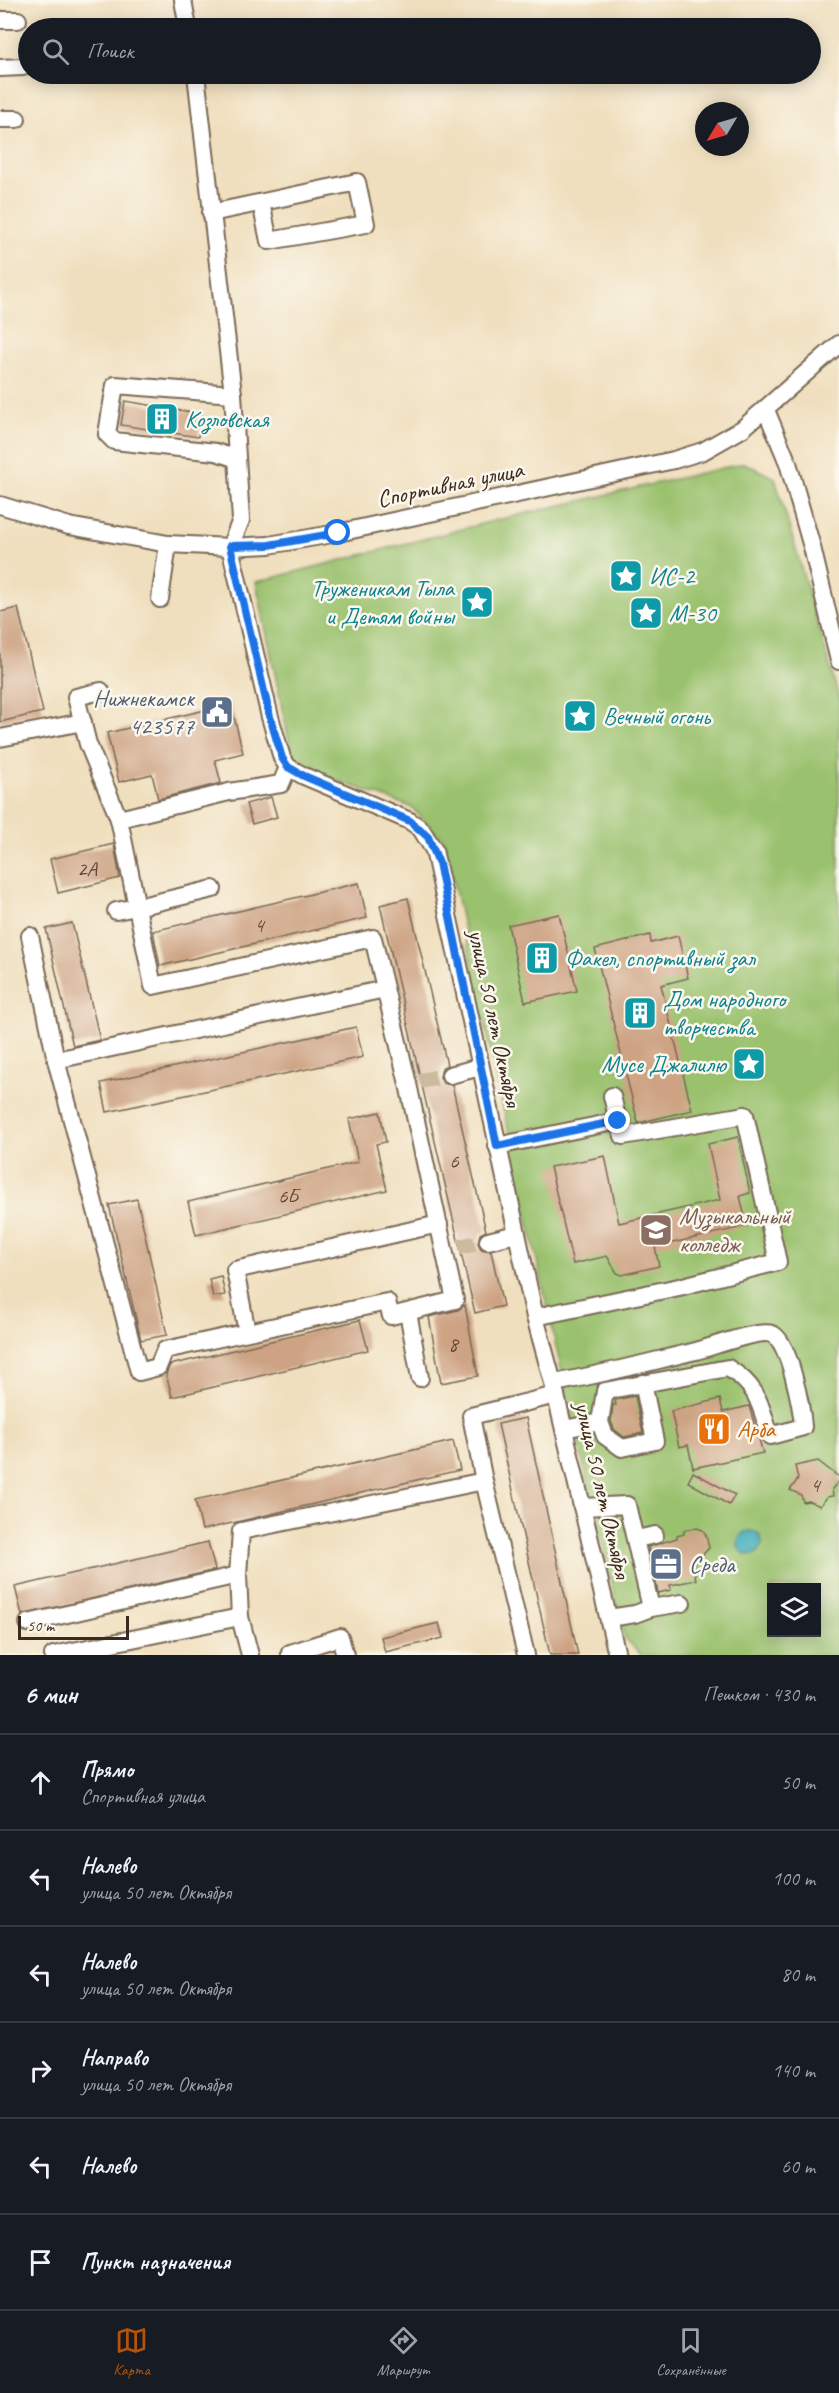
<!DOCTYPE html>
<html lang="ru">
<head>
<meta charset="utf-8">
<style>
	:root { --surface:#171b24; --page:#242831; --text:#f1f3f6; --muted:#9ea1a6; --line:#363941; --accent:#b45309 }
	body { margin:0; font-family:Caveat,sans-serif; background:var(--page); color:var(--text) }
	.controls { position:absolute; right:18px; bottom:18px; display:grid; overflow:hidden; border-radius:0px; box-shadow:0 3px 15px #0003 }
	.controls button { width:54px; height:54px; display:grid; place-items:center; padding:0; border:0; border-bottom:2px solid var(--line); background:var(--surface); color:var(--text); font:30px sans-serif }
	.compass { position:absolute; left:695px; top:102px; width:54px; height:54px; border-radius:50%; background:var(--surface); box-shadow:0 3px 15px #0003; rotate:232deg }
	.scale { position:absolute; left:18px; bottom:15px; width:111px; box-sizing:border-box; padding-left:6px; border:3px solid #3b2a1e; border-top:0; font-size:16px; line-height:21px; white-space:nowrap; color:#3b2a1e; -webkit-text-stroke:4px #fbf7ec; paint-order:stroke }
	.stop { position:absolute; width:18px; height:18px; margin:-14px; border:4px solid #1a73e8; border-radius:50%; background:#fff }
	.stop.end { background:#1a73e8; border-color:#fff; box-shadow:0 2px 6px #0008 }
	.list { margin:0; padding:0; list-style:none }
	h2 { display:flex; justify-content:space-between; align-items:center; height:78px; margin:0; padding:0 24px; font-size:26px }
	h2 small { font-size:20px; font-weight:400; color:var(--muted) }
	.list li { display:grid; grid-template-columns:39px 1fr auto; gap:18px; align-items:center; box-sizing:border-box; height:96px; padding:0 24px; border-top:2px solid var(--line) }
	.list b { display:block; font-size:22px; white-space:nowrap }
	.list p { margin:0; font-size:20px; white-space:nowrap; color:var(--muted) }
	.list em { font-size:20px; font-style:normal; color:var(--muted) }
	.icon { flex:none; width:33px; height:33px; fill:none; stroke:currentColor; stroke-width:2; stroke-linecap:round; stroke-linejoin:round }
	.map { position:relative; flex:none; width:839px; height:1655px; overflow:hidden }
	.search { position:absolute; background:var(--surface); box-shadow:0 3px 15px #0003; left:18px; right:18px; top:18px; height:66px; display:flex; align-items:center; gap:15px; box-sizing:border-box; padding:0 21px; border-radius:33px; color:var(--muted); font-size:22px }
	.sheet { height:654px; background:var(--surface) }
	nav { display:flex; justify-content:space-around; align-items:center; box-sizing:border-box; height:84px; border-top:2px solid var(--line); background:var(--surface); font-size:16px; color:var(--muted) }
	nav a { display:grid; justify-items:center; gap:3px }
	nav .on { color:var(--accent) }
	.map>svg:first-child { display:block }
	.green { fill:#9ac16d; stroke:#6a7646; stroke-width:1.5; fill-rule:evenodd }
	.water { fill:#3baab9; stroke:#3b6a6c; stroke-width:1.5 }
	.building { fill:#cda383 }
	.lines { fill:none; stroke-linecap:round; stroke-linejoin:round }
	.minor-tunnel { stroke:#ccbb9e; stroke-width:16; stroke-dasharray:16 8; stroke-linecap:butt }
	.minor-casing { stroke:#7a6956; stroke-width:20 }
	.minor { stroke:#fff; stroke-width:16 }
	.route { stroke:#1a73e8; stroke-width:8 }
	.labels { text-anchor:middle; stroke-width:5; stroke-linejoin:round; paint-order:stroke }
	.number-label { font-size:21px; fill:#604837 }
	.culture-label { font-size:24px; fill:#0d838f; stroke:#fbf7ec; text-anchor:start }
	.street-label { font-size:24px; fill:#3b2a1e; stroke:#fbf7ec }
	.service-label { font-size:24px; fill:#4e5e75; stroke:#fbf7ec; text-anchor:end }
	.education-label { font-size:24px; fill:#785e54; stroke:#fbf7ec; text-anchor:start }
	.food-label { font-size:24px; fill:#c56008; stroke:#fbf7ec; text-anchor:start }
</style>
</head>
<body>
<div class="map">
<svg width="839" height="1655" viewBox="0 0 839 1655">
	<rect width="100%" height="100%" fill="#fbf7ec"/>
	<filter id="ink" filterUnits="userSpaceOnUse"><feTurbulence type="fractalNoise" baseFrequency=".0167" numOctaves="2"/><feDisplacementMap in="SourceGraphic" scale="12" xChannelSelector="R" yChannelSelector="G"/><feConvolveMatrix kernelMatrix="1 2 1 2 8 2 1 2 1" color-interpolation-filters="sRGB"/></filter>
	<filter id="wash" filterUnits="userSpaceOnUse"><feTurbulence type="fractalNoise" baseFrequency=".008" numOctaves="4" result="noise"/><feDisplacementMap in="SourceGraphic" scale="24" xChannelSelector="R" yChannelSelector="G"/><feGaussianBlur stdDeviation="1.35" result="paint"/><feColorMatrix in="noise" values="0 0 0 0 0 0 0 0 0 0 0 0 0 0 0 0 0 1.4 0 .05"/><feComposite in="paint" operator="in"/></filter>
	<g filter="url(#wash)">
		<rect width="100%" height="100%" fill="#f0dfbe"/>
		<path class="green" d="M 744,463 L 775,478 L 839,697 L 839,1655 L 641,1655 L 624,1637 L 559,1360 L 444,840 L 411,807 L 322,775 L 297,762 L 290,747 L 256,582 L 497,520 ZM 772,1588 L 816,1588 L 816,1632 L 772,1632 Z"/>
		<circle class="water" cx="750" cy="1543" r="12"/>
		<g id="blocks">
			<g class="building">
				<path d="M 125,401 L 202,414 L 198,437 L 121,425 Z"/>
				<path d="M 18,608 L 43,712 L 0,722 L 0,612 Z"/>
				<path d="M 231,704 L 243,753 L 215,760 L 221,783 L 158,799 L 152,774 L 119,782 L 107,733 Z"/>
				<path d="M 271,797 L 277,817 L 252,824 L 246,804 Z"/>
				<path d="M 114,844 L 120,878 L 58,893 L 50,859 Z"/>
				<path d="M 359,883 L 367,918 L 160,966 L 153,931 Z"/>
				<path d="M 408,898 L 447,1065 L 442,1068 L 440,1077 L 443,1083 L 452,1085 L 486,1231 L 480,1234 L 478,1243 L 481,1249 L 491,1251 L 503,1306 L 475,1313 L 380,905 Z"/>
				<path d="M 559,914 L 577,991 L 525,1002 L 508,925 Z"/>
				<path d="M 72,923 L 100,1040 L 73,1046 L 46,929 Z"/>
				<path d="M 650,935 L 651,943 L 678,936 L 688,978 L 661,985 L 692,1110 L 638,1123 L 595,949 Z"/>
				<path d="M 356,1027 L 363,1057 L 107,1112 L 101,1083 Z"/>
				<path d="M 380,1112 L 386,1142 L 376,1144 L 387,1190 L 196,1235 L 188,1202 L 358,1162 L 349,1119 Z"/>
				<path d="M 738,1137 L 750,1193 L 740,1196 L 747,1226 L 655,1247 L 659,1266 L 622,1275 L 617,1273 L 607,1256 L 573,1264 L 550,1167 L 605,1156 L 619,1223 L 720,1200 L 708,1144 Z"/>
				<path d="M 137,1199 L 167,1335 L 141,1340 L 109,1205 Z"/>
				<path d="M 221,1276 L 225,1295 L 213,1297 L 209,1279 Z"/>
				<path d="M 465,1305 L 478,1376 L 441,1383 L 429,1317 L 458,1310 Z"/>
				<path d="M 360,1320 L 368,1350 L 172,1397 L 166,1374 L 170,1365 Z"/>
				<path d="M 635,1396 L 643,1433 L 624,1437 L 614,1429 L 611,1421 L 613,1405 L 616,1405 L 615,1400 Z"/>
				<path d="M 720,1399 L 723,1412 L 749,1406 L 763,1453 L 693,1468 L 688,1445 L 679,1447 L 671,1411 Z"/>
				<path d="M 526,1418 L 578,1655 L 550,1655 L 498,1424 Z"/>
				<path d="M 453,1441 L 460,1470 L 202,1530 L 195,1500 Z"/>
				<path d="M 818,1461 L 839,1477 L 839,1481 L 832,1489 L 833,1496 L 827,1497 L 820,1506 L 809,1501 L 803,1502 L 801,1495 L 790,1490 L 798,1479 L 795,1466 Z"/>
				<path d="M 693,1472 L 735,1495 L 729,1505 L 688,1482 Z"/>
				<path d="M 697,1528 L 703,1530 L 706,1535 L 709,1548 L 693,1565 L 696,1580 L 670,1585 L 671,1590 L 658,1593 L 648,1547 L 677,1538 L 677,1536 L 684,1534 L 684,1530 Z"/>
				<path d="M 208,1542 L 215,1570 L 22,1615 L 15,1587 Z"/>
				<path d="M 439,1623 L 443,1638 L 385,1652 L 381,1637 Z"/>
			</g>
		</g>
	</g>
	<g filter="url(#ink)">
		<use href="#blocks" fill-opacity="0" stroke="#7a6956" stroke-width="1.5"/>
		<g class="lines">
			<g class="minor-tunnel">
				<path d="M 420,1081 L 450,1075"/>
				<path d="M 459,1247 L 488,1241"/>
			</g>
			<defs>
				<g id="minor">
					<path d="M 183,0 L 188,28"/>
					<path d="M 0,20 L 18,20"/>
					<path d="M 0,68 L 23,67"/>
					<path d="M 196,74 L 233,394 L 241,520 L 230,547 L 270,717 L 282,758 L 288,767 L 304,776 L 410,821 L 421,829 L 434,850 L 535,1317 L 553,1383 L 617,1655"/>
					<path d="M 0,119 L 17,119"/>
					<path d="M 211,213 L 357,182 L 366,224 L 269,241 L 261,203"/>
					<path d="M 233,394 L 115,385 L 107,434 L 114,441 L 216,452 L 237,459"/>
					<path d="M 766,410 L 788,463 L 812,547 L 839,661"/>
					<path d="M 0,505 L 69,526 L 168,544 L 230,547 L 269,545 L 338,533 L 674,460 L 703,451 L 742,429 L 839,344"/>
					<path d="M 160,599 L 168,544"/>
					<path d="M 101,691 L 76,697 L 88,744 L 119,819 L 229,792 L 281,784 L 288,767"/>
					<path d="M 0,738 L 83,722"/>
					<path d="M 116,911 L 137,907 L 119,819"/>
					<path d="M 30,936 L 56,1060 L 139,1372 L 158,1367 L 165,1350 L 387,1302 L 391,1316 L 455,1300 L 408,1084 L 373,938 L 153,986 L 137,907 L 213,889"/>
					<path d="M 56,1060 L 385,989"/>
					<path d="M 450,1075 L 480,1067"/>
					<path d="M 497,1146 L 618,1121 L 612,1096"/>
					<path d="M 488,1241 L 516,1234"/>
					<path d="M 408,1312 L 420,1378"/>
					<path d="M 535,1317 L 679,1287 L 778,1262 L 745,1115 L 623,1136 L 618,1121"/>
					<path d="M 247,1332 L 235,1270 L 439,1224"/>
					<path d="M 553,1383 C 601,1375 649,1362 696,1351 C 712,1347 759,1329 772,1334 C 789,1339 802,1410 803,1427 L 770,1436 C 760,1404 758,1386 728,1368 L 605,1391 L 600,1422 L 564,1429"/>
					<path d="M 600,1422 L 605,1436 L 622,1448 L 655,1441 L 643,1383"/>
					<path d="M 484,1481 L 471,1416 L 556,1395"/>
					<path d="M 582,1507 L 627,1505 L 651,1608 L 635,1614 L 609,1618"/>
					<path d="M 636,1539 L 655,1535"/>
					<path d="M 651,1608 L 682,1603"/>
					<path d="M 28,1623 L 238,1575"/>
					<path d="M 53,1655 L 240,1617"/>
					<path d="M 250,1655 L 240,1617 L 238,1575 L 241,1531 L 484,1481 L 526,1655"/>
					<path d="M 290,1655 L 290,1653 L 340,1637 L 345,1655"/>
				</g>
			</defs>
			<use href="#minor" class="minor-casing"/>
			<use href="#minor" class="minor"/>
		</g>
	</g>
	<g class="lines" filter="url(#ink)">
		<path class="route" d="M 338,533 L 269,545 L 230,546 L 270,717 L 282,758 L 288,767 L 304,776 L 410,821 L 428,837 L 439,863 L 497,1146 L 618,1121"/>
	</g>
	<defs>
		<symbol id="building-square" viewBox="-11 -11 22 22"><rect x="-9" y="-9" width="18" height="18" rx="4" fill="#0f9aa8" stroke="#fbf7ec"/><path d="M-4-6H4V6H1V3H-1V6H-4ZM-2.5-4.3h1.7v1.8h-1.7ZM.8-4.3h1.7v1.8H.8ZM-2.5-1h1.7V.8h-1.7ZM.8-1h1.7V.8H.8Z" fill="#fff"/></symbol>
		<symbol id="sight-square" viewBox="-11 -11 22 22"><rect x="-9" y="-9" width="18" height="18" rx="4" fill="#0f9aa8" stroke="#fbf7ec"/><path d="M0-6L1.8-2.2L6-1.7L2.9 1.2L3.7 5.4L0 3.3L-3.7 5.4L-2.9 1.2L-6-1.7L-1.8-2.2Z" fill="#fff"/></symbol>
		<symbol id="civic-square" viewBox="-11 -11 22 22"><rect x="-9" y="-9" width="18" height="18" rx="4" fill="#5c6f8a" stroke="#fbf7ec"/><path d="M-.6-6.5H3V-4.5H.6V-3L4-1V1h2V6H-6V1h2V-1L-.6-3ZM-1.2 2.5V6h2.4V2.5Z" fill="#fff"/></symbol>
		<symbol id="university-square" viewBox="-11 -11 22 22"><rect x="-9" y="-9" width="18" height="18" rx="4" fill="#8d6e63" stroke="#fbf7ec"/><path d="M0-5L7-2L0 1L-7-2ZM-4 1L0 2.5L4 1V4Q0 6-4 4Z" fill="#fff"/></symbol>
		<symbol id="restaurant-square" viewBox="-11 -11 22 22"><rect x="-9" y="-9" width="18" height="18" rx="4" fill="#e8710a" stroke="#fbf7ec"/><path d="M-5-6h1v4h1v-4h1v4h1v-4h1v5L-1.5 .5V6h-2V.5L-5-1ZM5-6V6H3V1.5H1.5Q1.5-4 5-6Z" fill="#fff"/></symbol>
		<symbol id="office-square" viewBox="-11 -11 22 22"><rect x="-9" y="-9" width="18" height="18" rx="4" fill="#5c6f8a" stroke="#fbf7ec"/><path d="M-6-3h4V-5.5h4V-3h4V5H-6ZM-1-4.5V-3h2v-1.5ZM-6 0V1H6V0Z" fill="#fff"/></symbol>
	</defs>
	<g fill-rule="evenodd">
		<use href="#building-square" x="143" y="400" width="38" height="38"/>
		<use href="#sight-square" x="607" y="557" width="38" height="38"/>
		<use href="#sight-square" x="458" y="583" width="38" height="38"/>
		<use href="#sight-square" x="627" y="594" width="38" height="38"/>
		<use href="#civic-square" x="198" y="693" width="38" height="38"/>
		<use href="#sight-square" x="561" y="697" width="38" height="38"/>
		<use href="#building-square" x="523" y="939" width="38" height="38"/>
		<use href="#building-square" x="621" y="994" width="38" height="38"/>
		<use href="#sight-square" x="730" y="1045" width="38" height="38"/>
		<use href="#university-square" x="637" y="1211" width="38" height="38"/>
		<use href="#restaurant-square" x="695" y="1410" width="38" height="38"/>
		<use href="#office-square" x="647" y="1545" width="38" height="38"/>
	</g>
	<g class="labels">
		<g class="number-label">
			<text x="87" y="876">2А</text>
			<text x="259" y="932">4</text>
			<text x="454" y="1168">6</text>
			<text x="288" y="1203">6Б</text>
			<text x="453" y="1351">8</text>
			<text x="815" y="1492">4</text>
		</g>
		<g class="culture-label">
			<text x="185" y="427">Козловская</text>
			<text x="649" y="584">ИС-2</text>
			<text x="454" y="596" text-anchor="end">Труженикам Тыла<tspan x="454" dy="28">и Детям войны</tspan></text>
			<text x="669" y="621">М-30</text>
			<text x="603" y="724">Вечный огонь</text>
			<text x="565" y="966">Факел, спортивный зал</text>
			<text x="663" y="1007">Дом народного<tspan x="663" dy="28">творчества</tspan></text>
			<text x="726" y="1072" text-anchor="end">Мусе Джалилю</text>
		</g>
		<g class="street-label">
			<text transform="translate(450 484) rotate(-12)" y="8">Спортивная улица</text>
			<text transform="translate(495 1018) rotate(78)" y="8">улица 50 лет Октября</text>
			<text transform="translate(603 1490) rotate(77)" y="8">улица 50 лет Октября</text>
		</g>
		<g class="service-label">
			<text x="194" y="706">Нижнекамск<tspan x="194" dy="28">423577</tspan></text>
			<text x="689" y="1572" text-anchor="start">Среда</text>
		</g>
		<g class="education-label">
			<text x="679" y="1224">Музыкальный<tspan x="679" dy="28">колледж</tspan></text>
		</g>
		<g class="food-label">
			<text x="737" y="1437">Арба</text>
		</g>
	</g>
</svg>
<div class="controls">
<button><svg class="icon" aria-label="layers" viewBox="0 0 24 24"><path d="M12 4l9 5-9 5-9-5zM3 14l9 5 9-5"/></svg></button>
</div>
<svg class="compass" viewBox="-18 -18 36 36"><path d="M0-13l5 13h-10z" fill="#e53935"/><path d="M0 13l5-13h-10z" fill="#9ea1a6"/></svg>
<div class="scale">50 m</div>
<div class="stop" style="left:338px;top:533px"></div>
<div class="stop end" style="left:618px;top:1121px"></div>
<div class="search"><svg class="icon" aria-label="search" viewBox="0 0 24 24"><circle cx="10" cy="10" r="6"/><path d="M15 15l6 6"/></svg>Поиск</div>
</div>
<section class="sheet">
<h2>6 мин<small>Пешком · 430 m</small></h2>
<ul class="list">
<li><svg class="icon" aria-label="ahead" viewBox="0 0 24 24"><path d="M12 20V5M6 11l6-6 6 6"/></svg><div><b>Прямо</b><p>Спортивная улица</p></div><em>50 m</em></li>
<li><svg class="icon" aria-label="left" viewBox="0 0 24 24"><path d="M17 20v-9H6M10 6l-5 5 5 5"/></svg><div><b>Налево</b><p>улица 50 лет Октября</p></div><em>100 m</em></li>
<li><svg class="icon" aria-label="left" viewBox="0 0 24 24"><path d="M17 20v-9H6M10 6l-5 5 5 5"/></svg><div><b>Налево</b><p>улица 50 лет Октября</p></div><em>80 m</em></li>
<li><svg class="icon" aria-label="right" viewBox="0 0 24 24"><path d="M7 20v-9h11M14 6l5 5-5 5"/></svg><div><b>Направо</b><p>улица 50 лет Октября</p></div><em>140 m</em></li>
<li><svg class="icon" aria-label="left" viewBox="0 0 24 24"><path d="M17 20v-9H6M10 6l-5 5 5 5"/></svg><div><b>Налево</b></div><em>60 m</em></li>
<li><svg class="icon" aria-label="arrive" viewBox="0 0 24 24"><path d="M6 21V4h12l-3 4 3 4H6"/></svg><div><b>Пункт назначения</b></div></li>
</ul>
</section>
<nav>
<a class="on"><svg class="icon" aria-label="map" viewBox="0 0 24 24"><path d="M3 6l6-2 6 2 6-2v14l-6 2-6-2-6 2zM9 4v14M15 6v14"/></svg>Карта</a>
<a><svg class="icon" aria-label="directions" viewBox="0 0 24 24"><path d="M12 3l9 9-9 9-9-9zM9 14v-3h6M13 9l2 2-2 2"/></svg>Маршрут</a>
<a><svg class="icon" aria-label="saved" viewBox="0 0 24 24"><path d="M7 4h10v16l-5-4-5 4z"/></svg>Сохранённые</a>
</nav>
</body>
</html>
